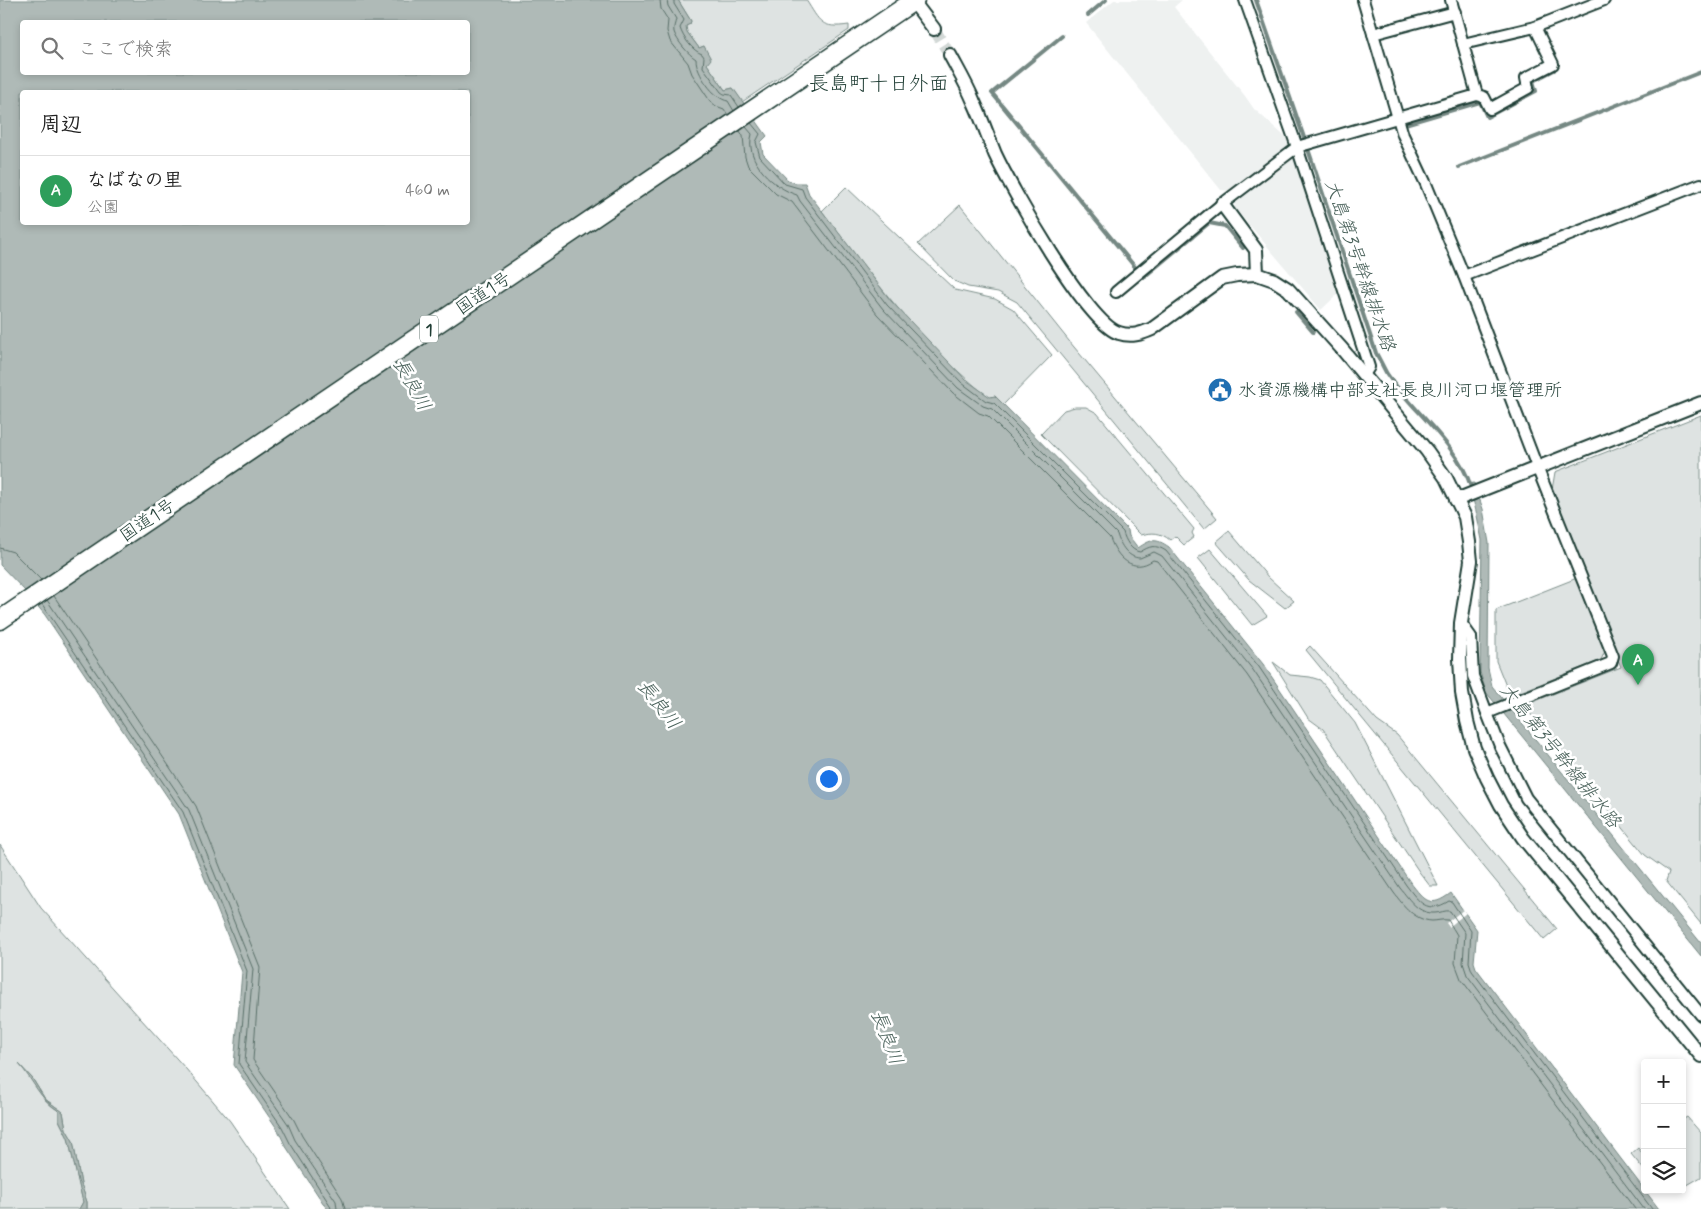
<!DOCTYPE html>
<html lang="ja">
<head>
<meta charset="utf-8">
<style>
	:root { --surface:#fff; --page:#f2f2f2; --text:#222; --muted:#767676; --line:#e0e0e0; --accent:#ea580c }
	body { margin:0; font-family:Mynerve,"Klee One",sans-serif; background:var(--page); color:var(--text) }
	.controls { position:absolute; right:15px; bottom:15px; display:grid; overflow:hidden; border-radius:5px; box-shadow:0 2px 8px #0003 }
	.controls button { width:45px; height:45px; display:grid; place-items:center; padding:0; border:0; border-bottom:1px solid var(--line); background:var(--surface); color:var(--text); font:25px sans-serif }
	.you { position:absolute; left:828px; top:778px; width:18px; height:18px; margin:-12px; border:4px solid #fff; border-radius:50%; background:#1a73e8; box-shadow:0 0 0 8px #1a73e833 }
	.badge { display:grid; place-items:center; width:32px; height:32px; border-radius:50%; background:var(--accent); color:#fff; font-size:16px; font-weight:700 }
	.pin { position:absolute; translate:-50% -41px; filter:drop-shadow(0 1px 2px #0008) }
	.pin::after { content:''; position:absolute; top:26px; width:18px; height:15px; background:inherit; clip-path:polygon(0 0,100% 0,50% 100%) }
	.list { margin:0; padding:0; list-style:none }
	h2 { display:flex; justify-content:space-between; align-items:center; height:65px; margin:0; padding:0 20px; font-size:21px }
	h2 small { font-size:16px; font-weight:400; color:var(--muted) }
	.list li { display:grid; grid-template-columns:32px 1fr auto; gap:15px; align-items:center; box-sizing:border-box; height:70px; padding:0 20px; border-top:1px solid var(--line) }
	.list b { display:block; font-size:19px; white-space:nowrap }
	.list p { margin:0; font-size:16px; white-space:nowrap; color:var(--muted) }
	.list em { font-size:16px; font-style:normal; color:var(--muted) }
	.icon { flex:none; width:28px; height:28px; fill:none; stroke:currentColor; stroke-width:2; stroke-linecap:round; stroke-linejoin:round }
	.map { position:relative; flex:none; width:1701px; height:1209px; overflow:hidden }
	.search { position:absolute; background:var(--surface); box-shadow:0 2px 8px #0003; left:20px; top:20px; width:450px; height:55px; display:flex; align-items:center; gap:12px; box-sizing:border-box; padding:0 18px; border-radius:5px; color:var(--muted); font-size:19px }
	.panel { position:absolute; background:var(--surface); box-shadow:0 2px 8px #0003; left:20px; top:90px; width:450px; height:135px; border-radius:5px }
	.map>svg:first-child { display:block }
	.built { fill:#eef1f0 }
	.green { fill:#dee3e2; stroke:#7e908b }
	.water { fill:#afbab7; stroke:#758883; fill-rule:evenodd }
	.pier { fill:#fff }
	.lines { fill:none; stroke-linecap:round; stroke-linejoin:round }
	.shore { stroke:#596f68; stroke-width:1 }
	.stream { stroke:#758883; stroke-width:4 }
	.tertiary-tunnel { stroke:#d2d8d6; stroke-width:12; stroke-dasharray:12 6; stroke-linecap:butt }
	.minor-casing { stroke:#1f3d34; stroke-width:14 }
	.tertiary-casing { stroke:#1f3d34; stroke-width:16 }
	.trunk-casing { stroke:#1f3d34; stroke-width:21 }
	.minor { stroke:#fff; stroke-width:10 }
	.tertiary { stroke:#fff; stroke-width:12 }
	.trunk { stroke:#fff; stroke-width:18 }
	.labels { text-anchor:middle; stroke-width:5; stroke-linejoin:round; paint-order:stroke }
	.shield { fill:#fff; stroke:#627771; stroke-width:1 }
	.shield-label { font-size:16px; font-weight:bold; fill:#1f3d34 }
	.street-label { font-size:18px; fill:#1f3d34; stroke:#fff }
	.poi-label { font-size:18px; fill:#1f3d34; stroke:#fff; text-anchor:start }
	.water-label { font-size:19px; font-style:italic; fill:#4a625b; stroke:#fff }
	.quarter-label { font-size:20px; fill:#1f3d34; stroke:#fff }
</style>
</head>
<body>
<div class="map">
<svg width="1701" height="1209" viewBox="0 0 1701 1209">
	<rect width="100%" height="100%" fill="#fff"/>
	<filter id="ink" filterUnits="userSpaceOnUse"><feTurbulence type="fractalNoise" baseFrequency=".02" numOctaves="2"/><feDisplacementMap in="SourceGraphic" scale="10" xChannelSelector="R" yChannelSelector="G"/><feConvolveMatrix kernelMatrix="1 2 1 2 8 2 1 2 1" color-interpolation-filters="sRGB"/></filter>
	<g filter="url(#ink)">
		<g class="built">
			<path d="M 1114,0 L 1182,0 L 1174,7 L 1245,96 L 1254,109 L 1290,141 L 1289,144 L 1233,191 L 1221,190 L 1086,23 Z"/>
			<path d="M 1291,157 L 1296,161 L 1340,292 L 1321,310 L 1235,208 L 1235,202 Z"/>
		</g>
		<g class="green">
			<path d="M 678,0 L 806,0 C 820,22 821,29 849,25 L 849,30 L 742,102 L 733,88 L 725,90 L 707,64 L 708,61 L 704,46 L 699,48 L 685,29 L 686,26 L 690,24 L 691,21 Z"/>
			<path d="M 846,187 L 955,290 L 995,299 L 1013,309 L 1052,355 L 1003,405 L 995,396 L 990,398 C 923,347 872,277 822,211 Z"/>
			<path d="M 960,205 L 1069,341 L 1217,518 L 1204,529 L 1017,302 L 998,292 L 968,287 L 954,281 L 918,244 Z"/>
			<path d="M 1075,407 L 1086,407 L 1097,413 L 1194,529 L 1192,533 L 1194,537 L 1184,545 L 1175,536 L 1170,540 C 1160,532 1153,532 1141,535 L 1041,434 L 1064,410 Z"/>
			<path d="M 1701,415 L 1701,924 L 1666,881 L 1669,872 L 1645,855 L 1529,712 L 1530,703 L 1621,667 L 1552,490 L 1555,472 Z"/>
			<path d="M 1229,531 L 1268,577 L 1294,601 L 1285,608 L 1249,580 L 1216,542 Z"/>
			<path d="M 1210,549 L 1267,616 L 1252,625 L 1198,558 Z"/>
			<path d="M 1577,578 L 1605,651 L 1601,660 L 1510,696 L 1496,661 L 1496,610 Z"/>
			<path d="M 1310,646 L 1377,721 L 1397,735 L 1557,929 L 1544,940 L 1306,650 Z"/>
			<path d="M 1273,662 L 1290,675 L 1310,677 L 1320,680 L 1355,723 L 1438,886 L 1430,886 L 1420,873 L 1323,729 L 1308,718 Z"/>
			<path d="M 0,845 L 41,908 L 186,1069 L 230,1121 L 290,1209 L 87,1209 L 87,1202 L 81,1184 L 73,1141 L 66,1129 L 63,1112 L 45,1099 L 32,1078 L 26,1072 C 39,1087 40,1100 59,1111 L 59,1120 L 68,1138 L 83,1202 L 79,1209 L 0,1209 Z"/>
			<path d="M 1687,1117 L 1701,1133 L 1701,1177 L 1682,1188 L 1682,1120 Z"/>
			<path d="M 1638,1148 L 1645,1157 L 1645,1171 L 1631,1154 Z"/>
		</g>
		<g class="water">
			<path d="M 0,0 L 678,0 L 691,21 L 690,24 L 686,26 L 687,32 L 699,48 L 704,46 L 711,59 L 707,64 L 725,90 L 733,88 L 767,136 L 761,142 L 763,154 L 788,180 L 795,183 L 805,183 L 809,194 L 891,301 L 966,380 L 990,397 L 995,396 L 1128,530 L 1129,536 L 1138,548 C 1151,539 1156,538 1169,547 L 1263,664 L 1410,882 C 1425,901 1430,909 1451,893 L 1477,930 L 1474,962 L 1476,968 L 1659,1209 L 327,1209 L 285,1145 L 278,1130 L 234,1065 L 242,972 L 179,814 L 45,615 L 26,592 L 0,565 ZM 22,22 L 468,22 L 468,72 L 22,72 ZM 22,92 L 468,92 L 468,222 L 22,222 Z"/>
			<path d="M 1474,483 L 1483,509 L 1489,543 L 1488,668 L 1492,686 L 1701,943 L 1701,956 L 1486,692 L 1480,672 L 1482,540 L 1476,511 L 1469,484 Z"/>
			<path d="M 19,1064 L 32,1078 L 45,1099 L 63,1112 L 66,1129 L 73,1141 L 81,1184 L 87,1202 L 87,1209 L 79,1209 L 83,1202 L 68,1138 L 59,1120 L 59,1111 C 39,1099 34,1081 19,1064 Z"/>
		</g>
		<path class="pier" d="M 1463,910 L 1466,913 L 1449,927 L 1446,923 Z"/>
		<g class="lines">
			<g class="shore">
				<path d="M 660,0 L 661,9 L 668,20 L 667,31 L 670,41 L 688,63 L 692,74 L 710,101 L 716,106 L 724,109 L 728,115"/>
				<path d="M 667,0 L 668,6 L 676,19 C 675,24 673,28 674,32 C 677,41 688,54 696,59 C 696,73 714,99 728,101 L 734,111"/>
				<path d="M 674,0 L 674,4 L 684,20 L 680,28 C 683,38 693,51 702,54 L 704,57 L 703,67 L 721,92 L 724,94 L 731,95 L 739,107"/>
				<path d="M 751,123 L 760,134 L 756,142 L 760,157 L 785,184 L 802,189 L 805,197 L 887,305 L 962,383 L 986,401 L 994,403 L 1123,532 C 1125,540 1131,551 1140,552 C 1150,546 1155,544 1166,551 L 1259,667 L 1406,885 C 1419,902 1427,915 1449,901 L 1452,902 L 1471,931 L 1469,962 L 1472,971 L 1652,1209"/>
				<path d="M 746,127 L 752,134 C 744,161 774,188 797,195 L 800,201 L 883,309 L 958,388 L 983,406 L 992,409 L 1117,534 C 1120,545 1128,558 1140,558 L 1154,552 L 1162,556 L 1253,670 L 1400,888 C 1410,900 1418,914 1435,913 C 1440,913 1445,910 1450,911 L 1465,933 L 1463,963 L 1467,975 L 1644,1209"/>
				<path d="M 740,131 L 743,136 L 745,157 L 748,166 L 776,194 L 792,202 L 877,314 L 953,393 L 979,413 L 988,416 L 1110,538 C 1117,558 1133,574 1153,560 L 1157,561 L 1247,675 L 1394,893 C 1404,906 1414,920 1432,921 C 1437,921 1443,919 1448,920 L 1457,935 L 1455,963 L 1461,979 L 1635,1209"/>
				<path d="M 0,548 L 13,552 L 41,580"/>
				<path d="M 54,596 L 196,806 L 260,967 L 253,1060 L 294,1120 L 302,1136 L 342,1198 L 345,1209"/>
				<path d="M 47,600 L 189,810 L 253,969 L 245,1062 L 288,1124 L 295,1140 L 336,1201 L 337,1209"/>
				<path d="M 42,604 L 183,812 L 247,971 L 239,1064 L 282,1127 L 290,1143 L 330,1205 L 331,1209"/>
			</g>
			<g class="stream">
				<path d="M 1256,0 L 1309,152 L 1376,353 C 1380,360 1383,367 1387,374 C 1411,409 1459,446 1471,487"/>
				<path d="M 1088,15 L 1106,0"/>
				<path d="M 1062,36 L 992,93 L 1135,267"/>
				<path d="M 1405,124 L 1480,102 L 1487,117 L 1536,91 L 1533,81 L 1554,70"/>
				<path d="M 1459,167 L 1701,72"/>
				<path d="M 1144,277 L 1209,223 L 1225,226 L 1243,248"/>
				<path d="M 1296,312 L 1313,332"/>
			</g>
			<path class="tertiary-tunnel" d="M 934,29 L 950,55"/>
			<defs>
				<g id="minor">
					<path d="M 1245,0 L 1297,147 L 1369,367 L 1364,375"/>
					<path d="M 1363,0 L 1403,135 L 1426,184 L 1464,276 L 1537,467 L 1613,656 L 1611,663 L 1487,713"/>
					<path d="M 1373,34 L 1455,12"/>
					<path d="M 1463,44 L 1535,27 L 1604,0"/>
					<path d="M 1477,95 L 1484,97 L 1490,109 L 1528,88 L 1526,78 L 1553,64 L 1535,27"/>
					<path d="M 1464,276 L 1701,184"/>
					<path d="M 1116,292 L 1222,204 L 1297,147 L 1477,95 L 1451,0"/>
					<path d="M 1461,623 L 1471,637 L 1473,676 L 1487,713 L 1500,746 L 1526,798 L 1701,1015"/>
				</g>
				<g id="tertiary">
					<path d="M 912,0 L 934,29"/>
					<path d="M 950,55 C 958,70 967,85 974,102 C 982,119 988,137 995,154 C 1011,188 1087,324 1119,333 C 1131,337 1141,334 1152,329 L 1222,278 L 1237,275 L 1257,274"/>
					<path d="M 1222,204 L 1256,250 L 1257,274 L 1274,280 L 1288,289 L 1342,349 L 1427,451 L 1446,478 L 1465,517 L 1469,542 L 1471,561 L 1461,623 L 1460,659 L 1462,693 L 1467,721 L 1474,748 L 1487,778 L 1501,805 L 1523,838 L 1701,1056"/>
					<path d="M 1456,500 L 1701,403"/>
				</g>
				<path id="trunk" d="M 0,620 L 915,0"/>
			</defs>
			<use href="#minor" class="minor-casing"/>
			<use href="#tertiary" class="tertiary-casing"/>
			<use href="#trunk" class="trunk-casing"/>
			<use href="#minor" class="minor"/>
			<use href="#tertiary" class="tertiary"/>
			<use href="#trunk" class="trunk"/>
		</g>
	</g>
	<defs>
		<symbol id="civic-disc" viewBox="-11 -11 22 22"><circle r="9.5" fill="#1f6fb2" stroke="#fff"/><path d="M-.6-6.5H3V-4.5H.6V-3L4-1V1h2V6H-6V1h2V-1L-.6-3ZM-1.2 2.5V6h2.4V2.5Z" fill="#fff"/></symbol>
	</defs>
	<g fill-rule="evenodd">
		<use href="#civic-disc" x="1206" y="376" width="28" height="28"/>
	</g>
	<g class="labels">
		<rect class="shield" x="420" y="315.5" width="18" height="27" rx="4"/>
		<g class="shield-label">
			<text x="429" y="335">1</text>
		</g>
		<g class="street-label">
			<text transform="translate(483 293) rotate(-34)" y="6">国道1号</text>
			<text transform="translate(147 520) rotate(-34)" y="6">国道1号</text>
		</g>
		<g class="poi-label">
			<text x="1238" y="396">水資源機構中部支社長良川河口堰管理所</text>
		</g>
		<g class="water-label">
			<text transform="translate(1361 265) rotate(71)" y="7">大島第3号幹線排水路</text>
			<text transform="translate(413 384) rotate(61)" y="7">長良川</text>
			<text transform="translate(660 704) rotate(52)" y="7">長良川</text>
			<text transform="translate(1561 755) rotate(51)" y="7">大島第3号幹線排水路</text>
			<text transform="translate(888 1037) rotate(69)" y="7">長良川</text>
		</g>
		<g class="quarter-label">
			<text x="879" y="90">長島町十日外面</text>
		</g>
	</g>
</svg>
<div class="controls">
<button>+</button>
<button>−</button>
<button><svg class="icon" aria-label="layers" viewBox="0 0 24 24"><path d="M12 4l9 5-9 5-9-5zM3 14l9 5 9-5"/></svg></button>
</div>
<div class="you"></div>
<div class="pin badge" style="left:1638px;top:685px;background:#2e9e5b">A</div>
<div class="search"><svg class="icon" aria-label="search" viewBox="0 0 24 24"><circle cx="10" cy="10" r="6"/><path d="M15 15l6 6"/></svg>ここで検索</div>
<section class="panel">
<h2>周辺<small></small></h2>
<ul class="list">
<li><span class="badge" style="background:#2e9e5b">A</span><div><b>なばなの里</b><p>公園</p></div><em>460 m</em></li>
</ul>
</section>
</div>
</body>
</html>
